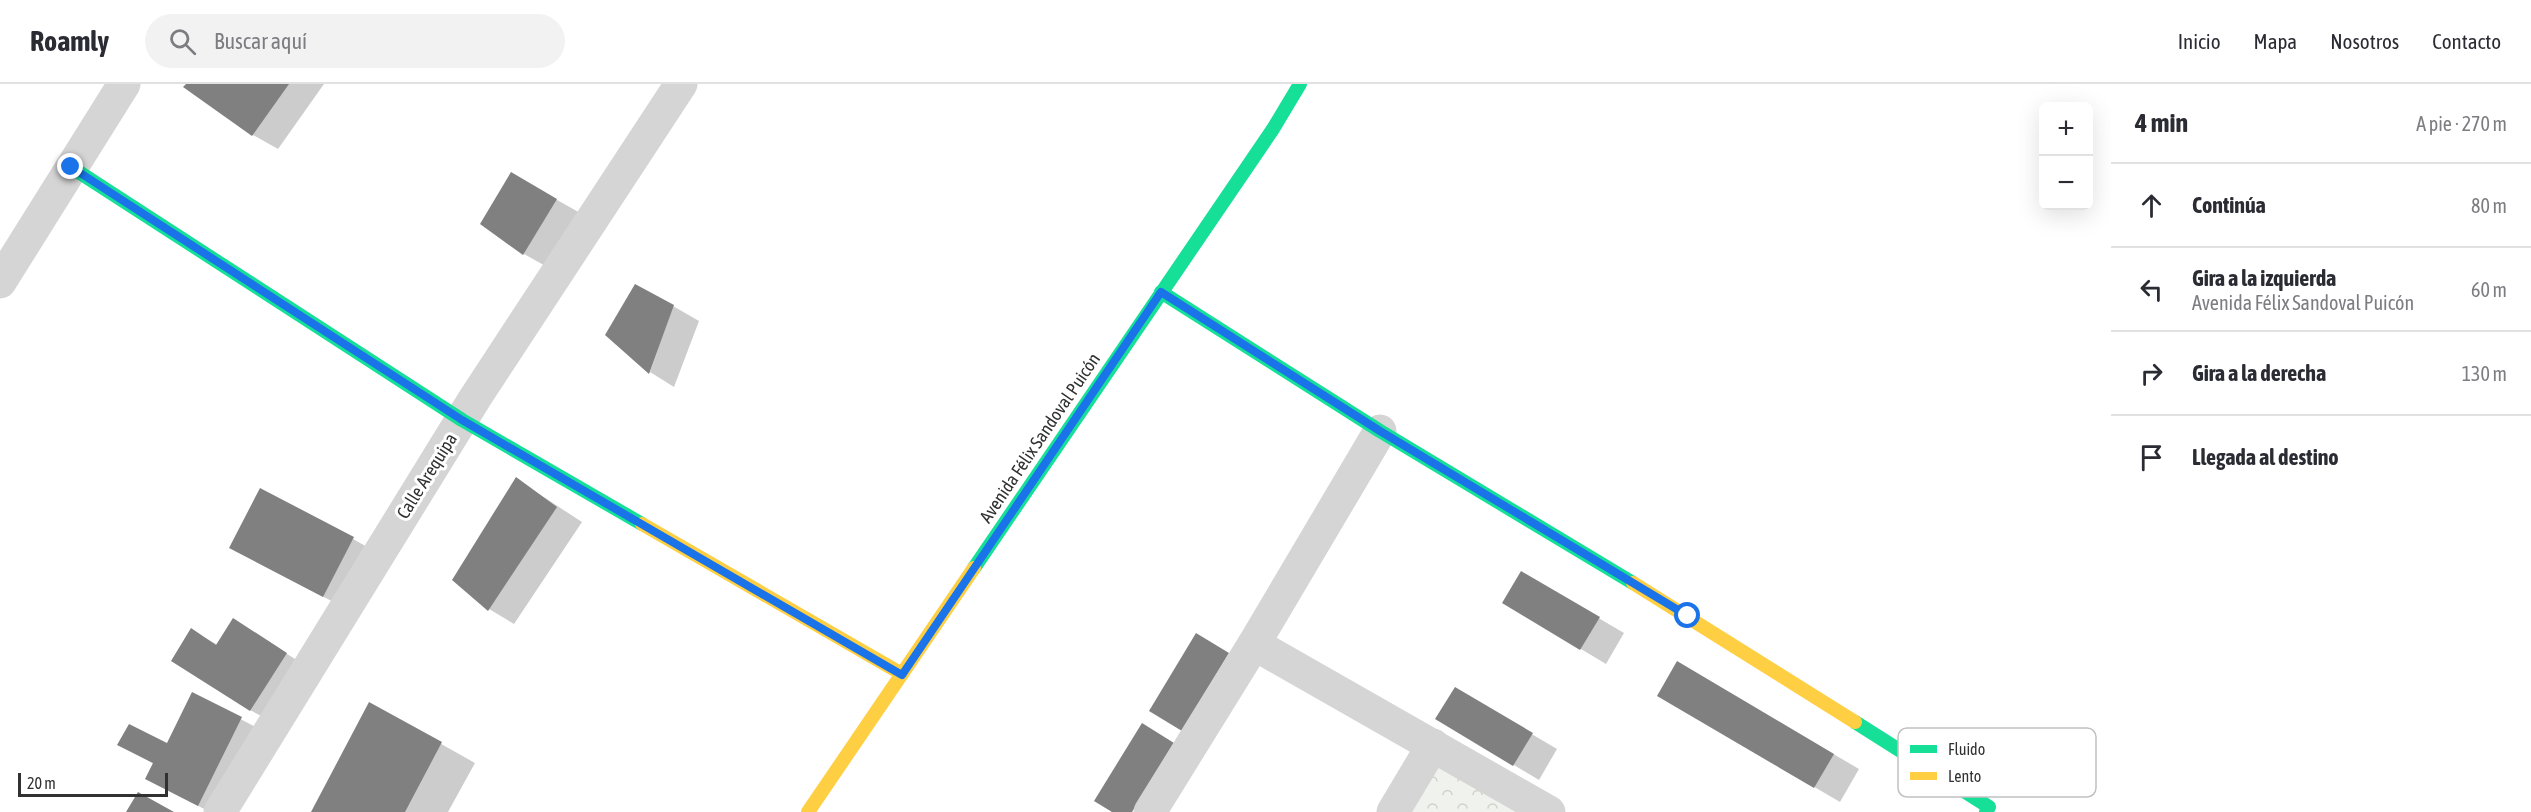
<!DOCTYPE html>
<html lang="es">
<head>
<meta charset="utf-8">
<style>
	:root { --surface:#fff; --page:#f2f2f3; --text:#2b2b33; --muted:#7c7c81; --line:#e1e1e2 }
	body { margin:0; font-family:"Asap Condensed",sans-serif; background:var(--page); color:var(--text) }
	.controls { position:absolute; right:18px; top:18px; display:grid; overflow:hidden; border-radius:9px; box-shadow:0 6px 24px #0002 }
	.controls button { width:54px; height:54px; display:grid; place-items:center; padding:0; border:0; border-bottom:2px solid var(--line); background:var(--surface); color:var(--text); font:30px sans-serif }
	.scale { position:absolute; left:18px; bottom:15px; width:150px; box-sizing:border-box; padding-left:6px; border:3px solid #313131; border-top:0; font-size:16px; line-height:21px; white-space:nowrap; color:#313131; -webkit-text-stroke:4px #fff; paint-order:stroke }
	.stop { position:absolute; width:18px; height:18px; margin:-14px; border:4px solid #1a73e8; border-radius:50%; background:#fff }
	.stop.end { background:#1a73e8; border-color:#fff; box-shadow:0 2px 6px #0008 }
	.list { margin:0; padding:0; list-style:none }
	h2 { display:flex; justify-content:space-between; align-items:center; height:78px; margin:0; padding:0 24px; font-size:26px }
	h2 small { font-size:20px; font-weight:400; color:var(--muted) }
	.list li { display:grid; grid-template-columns:39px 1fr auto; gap:18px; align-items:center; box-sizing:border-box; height:84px; padding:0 24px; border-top:2px solid var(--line) }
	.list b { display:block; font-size:22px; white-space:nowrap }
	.list p { margin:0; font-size:20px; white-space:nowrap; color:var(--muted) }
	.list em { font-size:20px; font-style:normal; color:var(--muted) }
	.icon { flex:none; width:33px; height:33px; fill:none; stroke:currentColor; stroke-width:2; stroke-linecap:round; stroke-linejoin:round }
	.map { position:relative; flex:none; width:2111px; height:728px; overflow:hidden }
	header { display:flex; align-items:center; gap:36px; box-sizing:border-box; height:84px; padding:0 30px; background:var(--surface); border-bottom:2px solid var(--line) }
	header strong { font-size:28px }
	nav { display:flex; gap:33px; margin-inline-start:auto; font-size:21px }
	.search { width:420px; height:54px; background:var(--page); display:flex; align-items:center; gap:15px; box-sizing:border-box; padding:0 21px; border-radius:33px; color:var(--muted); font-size:22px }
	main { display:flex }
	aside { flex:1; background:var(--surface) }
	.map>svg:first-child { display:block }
	.park { fill:url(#park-crowns) }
	.shadow { fill:#0003 }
	.building { fill:#808080 }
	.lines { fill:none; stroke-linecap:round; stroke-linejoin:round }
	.street { stroke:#d5d5d5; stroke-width:33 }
	.fast { stroke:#16e098; stroke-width:14 }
	.slow { stroke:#ffcf43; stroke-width:14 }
	.route { stroke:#1a73e8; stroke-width:8 }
	.labels { text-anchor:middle; stroke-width:6; stroke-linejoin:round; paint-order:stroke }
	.street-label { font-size:18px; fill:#313131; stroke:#fff }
	.key { fill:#fff; stroke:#c1c1c1; stroke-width:1.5 }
	.key-label { font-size:16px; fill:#313131 }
</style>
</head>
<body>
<header>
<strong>Roamly</strong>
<div class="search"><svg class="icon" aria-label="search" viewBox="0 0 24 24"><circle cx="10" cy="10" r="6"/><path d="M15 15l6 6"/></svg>Buscar aquí</div>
<nav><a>Inicio</a><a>Mapa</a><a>Nosotros</a><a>Contacto</a></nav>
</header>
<main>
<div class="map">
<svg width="2111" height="728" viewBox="0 0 2111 728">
	<defs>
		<pattern id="park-crowns" width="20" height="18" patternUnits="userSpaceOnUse" patternTransform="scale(1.5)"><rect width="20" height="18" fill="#f0f3ed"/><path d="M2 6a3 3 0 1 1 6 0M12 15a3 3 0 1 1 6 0" fill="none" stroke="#ced1cc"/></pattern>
	</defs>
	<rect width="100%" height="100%" fill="#fff"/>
	<path class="park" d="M 1447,666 L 1555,728 L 1412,728 Z"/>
	<g class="shadow">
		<path d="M 188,0 L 324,0 L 278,65 L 253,51 L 185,3 Z"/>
		<path d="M 511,90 L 582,130 L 549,184 L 524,170 L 482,139 Z"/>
		<path d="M 673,222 L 699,237 L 674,303 L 650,288 Z"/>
		<path d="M 516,395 L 582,438 L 514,540 L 489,525 Z"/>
		<path d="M 353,455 L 378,469 L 349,526 L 256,478 Z"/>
		<path d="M 1522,489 L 1624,549 L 1606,580 L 1504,519 Z"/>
		<path d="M 233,536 L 311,585 L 276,640 L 250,626 L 191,546 L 218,561 Z"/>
		<path d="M 1678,579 L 1859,685 L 1840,718 L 1659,612 Z"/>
		<path d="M 1455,605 L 1557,665 L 1539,696 L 1437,635 Z"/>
		<path d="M 193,610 L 267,649 L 210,728 L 173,709 L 154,680 L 119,661 L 167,661 Z"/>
		<path d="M 370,620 L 475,679 L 448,728 L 313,728 Z"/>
	</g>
	<g class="building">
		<path d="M 186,0 L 289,0 L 252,52 L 183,3 Z"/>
		<path d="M 511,88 L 557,115 L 523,171 L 480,140 Z"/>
		<path d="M 635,200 L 674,221 L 649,290 L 605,251 Z"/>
		<path d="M 516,393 L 557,423 L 488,527 L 452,496 Z"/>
		<path d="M 260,404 L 354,453 L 323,513 L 229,464 Z"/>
		<path d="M 1521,487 L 1600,533 L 1580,566 L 1502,519 Z"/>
		<path d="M 233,534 L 287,569 L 250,627 L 171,577 L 191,544 L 216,561 Z"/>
		<path d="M 1196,549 L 1229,569 L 1182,647 L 1149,627 Z"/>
		<path d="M 1677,577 L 1834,670 L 1814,704 L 1657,612 Z"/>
		<path d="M 1455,603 L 1533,649 L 1513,682 L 1435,635 Z"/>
		<path d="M 192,608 L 242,633 L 198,722 L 145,695 L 153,679 L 117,661 L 129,640 L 167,659 Z"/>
		<path d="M 369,618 L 442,658 L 405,728 L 311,728 Z"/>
		<path d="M 1142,639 L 1174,659 L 1132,728 L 1112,728 L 1094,717 Z"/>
		<path d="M 138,708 L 174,728 L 126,728 Z"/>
	</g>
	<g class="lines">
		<g class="street">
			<path d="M 0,198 L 124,0"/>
			<path d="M 1254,560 L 1549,728"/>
			<path d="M 220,728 L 475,314 L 681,0"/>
			<path d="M 1150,728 L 1254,560 L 1380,347"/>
			<path d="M 1393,728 L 1433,661"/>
		</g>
		<g class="fast">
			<path d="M 71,83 L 462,336 L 642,440"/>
			<path d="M 1161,208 L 1380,347 L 1633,499"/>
			<path d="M 974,484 L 1273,45 L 1300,0"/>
			<path d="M 1855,638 L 1989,723 L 1986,728"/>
		</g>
		<g class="slow">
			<path d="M 642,440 L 902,590"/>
			<path d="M 1633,499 L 1855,638"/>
			<path d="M 808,728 L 974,484"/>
		</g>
	</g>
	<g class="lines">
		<path class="route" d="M 71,83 L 462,336 L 902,591 L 1161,208 L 1380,347 L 1688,532"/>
	</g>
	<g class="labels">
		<g class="street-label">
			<text transform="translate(1040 354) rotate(-56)" y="6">Avenida Félix Sandoval Puicón</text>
			<text transform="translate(427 392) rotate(-58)" y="6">Calle Arequipa</text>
		</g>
	</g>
	<rect x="1898" y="644" width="198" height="69" rx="9" class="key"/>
	<rect x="1910" y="661" width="27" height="8" fill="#16e098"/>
	<rect x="1910" y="688" width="27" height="8" fill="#ffcf43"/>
	<g class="key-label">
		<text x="1948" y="671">Fluido</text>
		<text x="1948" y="698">Lento</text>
	</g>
</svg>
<div class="controls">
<button>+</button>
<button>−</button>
</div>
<div class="scale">20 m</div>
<div class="stop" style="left:1688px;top:532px"></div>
<div class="stop end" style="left:71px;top:83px"></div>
</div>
<aside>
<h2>4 min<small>A pie · 270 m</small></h2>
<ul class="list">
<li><svg class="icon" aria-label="ahead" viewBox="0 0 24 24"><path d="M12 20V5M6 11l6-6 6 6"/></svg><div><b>Continúa</b></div><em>80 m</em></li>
<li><svg class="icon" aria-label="left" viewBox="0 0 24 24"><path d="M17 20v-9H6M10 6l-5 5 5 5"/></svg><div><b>Gira a la izquierda</b><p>Avenida Félix Sandoval Puicón</p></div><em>60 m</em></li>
<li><svg class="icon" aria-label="right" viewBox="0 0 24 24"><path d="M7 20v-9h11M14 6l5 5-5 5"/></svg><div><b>Gira a la derecha</b></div><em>130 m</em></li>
<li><svg class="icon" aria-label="arrive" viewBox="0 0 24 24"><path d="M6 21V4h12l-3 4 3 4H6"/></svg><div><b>Llegada al destino</b></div></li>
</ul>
</aside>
</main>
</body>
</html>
